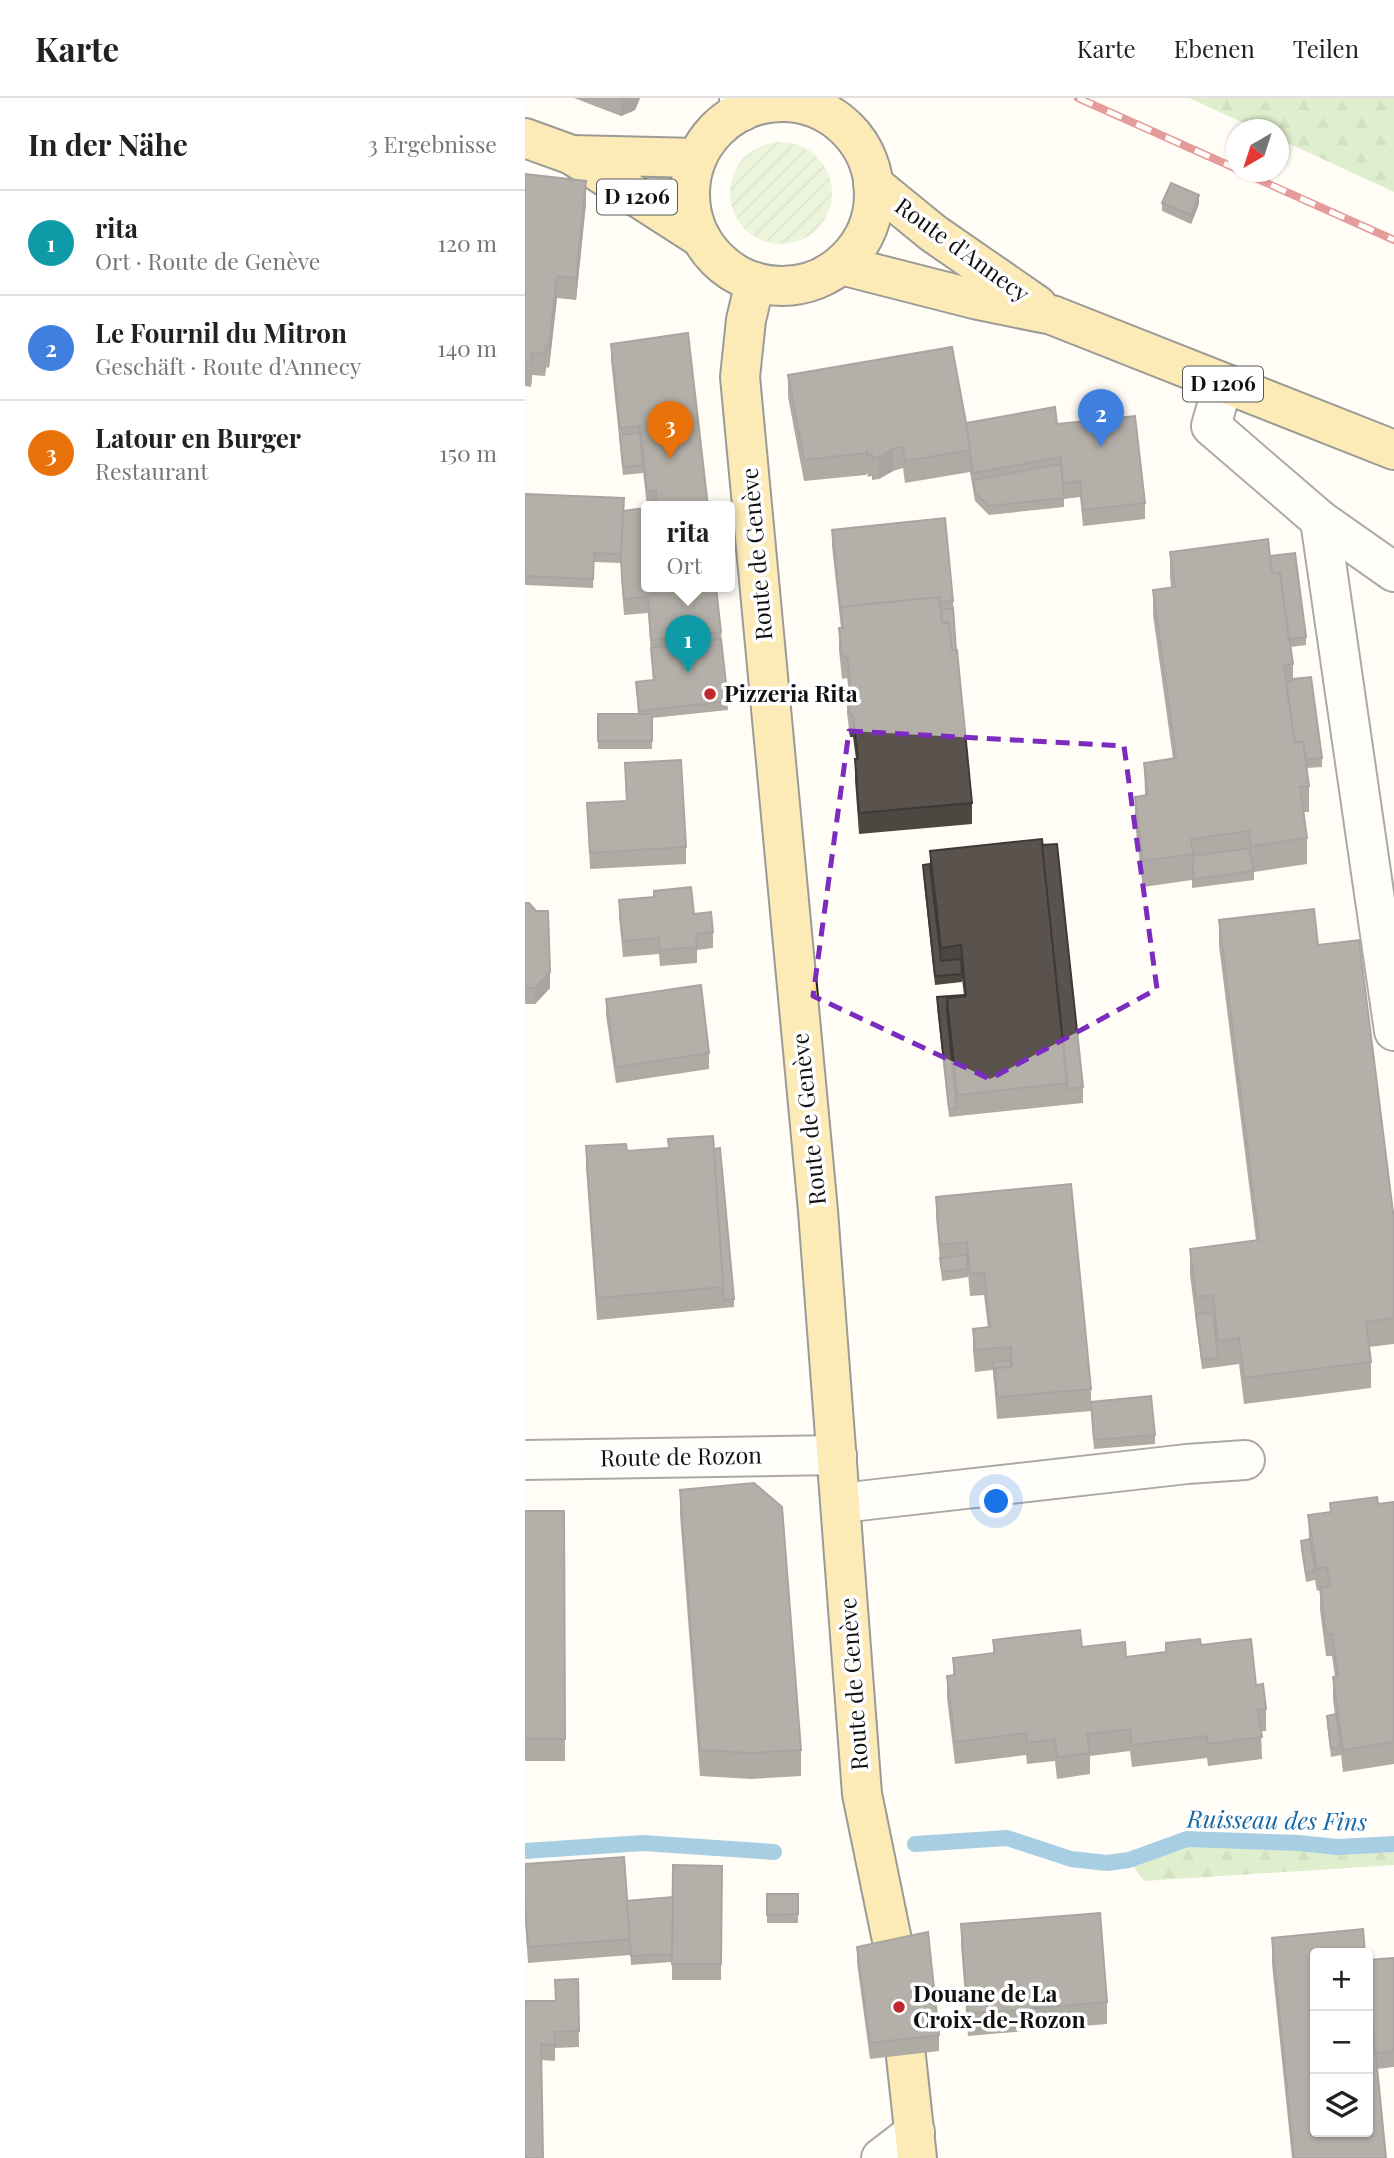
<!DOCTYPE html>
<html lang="de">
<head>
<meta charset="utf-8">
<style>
	:root { --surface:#fff; --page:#f6f6f6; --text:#222; --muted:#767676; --line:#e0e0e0; --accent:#c4262e }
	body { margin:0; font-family:"Playfair Display",serif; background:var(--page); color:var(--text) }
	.controls { position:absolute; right:21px; bottom:21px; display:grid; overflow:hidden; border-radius:7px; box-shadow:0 2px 5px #0004 }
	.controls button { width:63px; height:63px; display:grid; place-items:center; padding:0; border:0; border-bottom:2px solid var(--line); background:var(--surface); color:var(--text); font:35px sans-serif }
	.compass { position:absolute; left:701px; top:21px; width:63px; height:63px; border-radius:50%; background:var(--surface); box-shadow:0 2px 5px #0004; rotate:219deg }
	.you { position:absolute; left:472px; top:1404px; width:24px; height:24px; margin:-18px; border:5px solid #fff; border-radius:50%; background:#1a73e8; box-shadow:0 0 0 10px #1a73e833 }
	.badge { display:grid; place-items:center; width:46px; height:46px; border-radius:50%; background:var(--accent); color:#fff; font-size:23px; font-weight:700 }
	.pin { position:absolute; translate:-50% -58px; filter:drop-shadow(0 2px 4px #0008) }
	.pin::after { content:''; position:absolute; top:37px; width:24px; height:21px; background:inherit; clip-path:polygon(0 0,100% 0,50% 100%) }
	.popup { position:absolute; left:116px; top:403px; width:94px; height:91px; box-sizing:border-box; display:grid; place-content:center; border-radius:7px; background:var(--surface); filter:drop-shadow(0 2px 5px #0005); font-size:23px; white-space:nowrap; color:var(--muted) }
	.popup b { font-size:26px; color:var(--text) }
	.popup::after { content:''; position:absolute; left:50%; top:100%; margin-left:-14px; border:14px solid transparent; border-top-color:var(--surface) }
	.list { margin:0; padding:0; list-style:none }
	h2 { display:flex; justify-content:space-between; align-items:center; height:91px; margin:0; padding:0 28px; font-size:30px }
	h2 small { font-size:23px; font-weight:400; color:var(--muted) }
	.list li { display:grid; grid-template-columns:46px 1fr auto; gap:21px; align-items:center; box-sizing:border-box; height:105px; padding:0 28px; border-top:2px solid var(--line) }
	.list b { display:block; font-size:26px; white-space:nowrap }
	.list p { margin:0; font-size:23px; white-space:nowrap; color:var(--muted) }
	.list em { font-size:23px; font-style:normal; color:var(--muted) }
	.icon { flex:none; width:38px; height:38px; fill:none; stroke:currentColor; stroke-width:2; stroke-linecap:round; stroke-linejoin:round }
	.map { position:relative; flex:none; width:869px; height:2060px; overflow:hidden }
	header { display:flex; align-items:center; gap:42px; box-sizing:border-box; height:98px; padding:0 35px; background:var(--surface); border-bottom:2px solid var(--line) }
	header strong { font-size:33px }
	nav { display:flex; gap:38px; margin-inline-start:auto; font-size:24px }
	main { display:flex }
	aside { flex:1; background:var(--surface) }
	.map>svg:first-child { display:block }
	.forest { fill:url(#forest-firs) }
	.garden { fill:url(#garden-furrows) }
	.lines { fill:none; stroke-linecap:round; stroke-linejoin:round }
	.stream { stroke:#3f96cf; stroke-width:16 }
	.minor-casing { stroke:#444; stroke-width:42 }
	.major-casing { stroke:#222; stroke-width:42 }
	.minor { stroke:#fff; stroke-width:38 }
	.major { stroke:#f9d66b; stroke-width:38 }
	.rail-casing { stroke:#c4262e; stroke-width:8 }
	.rail { stroke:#fff; stroke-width:5; stroke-dasharray:16; stroke-linecap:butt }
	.wall { fill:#4d4742 }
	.shaded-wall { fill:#3f3936 }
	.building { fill:#5a524d; stroke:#3f3936; stroke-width:2 }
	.marked { fill:none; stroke:#7b2cbf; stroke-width:5; stroke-dasharray:14 9; stroke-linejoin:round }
	.poi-dot { fill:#c4262e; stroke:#fff; stroke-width:2.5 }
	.labels { text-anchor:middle; stroke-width:7; stroke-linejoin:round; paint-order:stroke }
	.shield { fill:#fff; stroke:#585858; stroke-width:2 }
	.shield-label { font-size:21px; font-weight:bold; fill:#111 }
	.street-label { font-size:23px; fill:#111; stroke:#fff }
	.poi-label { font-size:23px; font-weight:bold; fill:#111; stroke:#fff; text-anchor:start }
	.water-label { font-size:24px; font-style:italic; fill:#1768a6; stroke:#fff }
</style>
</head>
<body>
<header>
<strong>Karte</strong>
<nav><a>Karte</a><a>Ebenen</a><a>Teilen</a></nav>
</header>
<main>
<aside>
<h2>In der Nähe<small>3 Ergebnisse</small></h2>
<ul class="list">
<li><span class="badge" style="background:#0f9aa8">1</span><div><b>rita</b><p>Ort · Route de Genève</p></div><em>120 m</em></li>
<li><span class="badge" style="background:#3f7fe0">2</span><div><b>Le Fournil du Mitron</b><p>Geschäft · Route d'Annecy</p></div><em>140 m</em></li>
<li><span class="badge" style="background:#e8710a">3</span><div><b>Latour en Burger</b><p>Restaurant</p></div><em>150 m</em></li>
</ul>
</aside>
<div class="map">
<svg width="869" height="2060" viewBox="0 0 869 2060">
	<defs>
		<pattern id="forest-firs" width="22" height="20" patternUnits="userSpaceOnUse" patternTransform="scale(1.75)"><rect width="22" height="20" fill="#b9dc9c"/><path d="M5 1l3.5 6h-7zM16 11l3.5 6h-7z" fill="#9ebc85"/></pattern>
		<pattern id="garden-furrows" width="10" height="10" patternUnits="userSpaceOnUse" patternTransform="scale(1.75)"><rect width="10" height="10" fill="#d5ebbd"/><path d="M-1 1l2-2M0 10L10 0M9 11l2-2" fill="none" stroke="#b6c8a1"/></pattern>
	</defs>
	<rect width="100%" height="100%" fill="#fffdf5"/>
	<g class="forest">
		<path d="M 664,0 L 869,0 L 869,94 L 754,41 L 754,32 L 732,31 Z"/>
		<path d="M 662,1741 L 774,1745 L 813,1749 L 869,1746 L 869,1767 L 619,1783 L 604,1762 Z"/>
	</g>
	<circle class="garden" cx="256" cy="95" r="51"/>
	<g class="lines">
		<g class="stream">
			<path d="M 390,1746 L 482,1740 L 546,1761 L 582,1765 L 604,1762 L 662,1741 L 774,1745 L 813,1749 L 869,1746"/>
			<path d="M 0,1753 L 118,1745 L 249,1754"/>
		</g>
		<defs>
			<g id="minor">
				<path d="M 214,0 L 218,13"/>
				<path d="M 698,286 L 686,328 L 795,422 L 869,933"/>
				<path d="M 795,422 L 869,474"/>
				<path d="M 0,1362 L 312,1357"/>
				<path d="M 316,1405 L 662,1366 L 720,1362"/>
				<path d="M 356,2060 L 390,2034"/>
			</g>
			<g id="major">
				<circle cx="257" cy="96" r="92"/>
				<path d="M 0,40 L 47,57 L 176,140"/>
				<path d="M 47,57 L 172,60"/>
				<path d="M 348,86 L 408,135 L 512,207"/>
				<path d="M 316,167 L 453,202 L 527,217 L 869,352"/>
				<path d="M 230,184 L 221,222 L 215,279 L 293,1113 L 337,1696 L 370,1857 L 392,2060"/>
			</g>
		</defs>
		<use href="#minor" class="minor-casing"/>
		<use href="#major" class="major-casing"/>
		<use href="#minor" class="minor"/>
		<use href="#major" class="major"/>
		<defs>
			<g id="rail">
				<path d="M 553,0 L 712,71"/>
				<path d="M 717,74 L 869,142"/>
			</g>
		</defs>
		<use href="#rail" class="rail-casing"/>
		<use href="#rail" class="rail"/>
	</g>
	<g class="wall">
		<path d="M 49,0 L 115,0 L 110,12 L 96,18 Z"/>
		<path d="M 0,76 L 61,105 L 51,202 L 32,200 L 24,270 L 21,269 L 20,278 L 7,277 L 6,289 L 0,288 Z"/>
		<path d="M 637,105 L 674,106 L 666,126 L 637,113 Z"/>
		<path d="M 163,235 L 131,408 L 122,409 L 118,373 L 118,375 L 98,377 L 86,262 L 86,246 Z"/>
		<path d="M 263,277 L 441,325 L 532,326 L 620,405 L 620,421 L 558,428 L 555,399 L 539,401 L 539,409 L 464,417 L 450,403 L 445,374 L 380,385 L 378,370 L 368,373 L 354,381 L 347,382 L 347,378 L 343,379 L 342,375 L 341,377 L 279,383 L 263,299 Z"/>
		<path d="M 0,396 L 98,413 L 196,534 L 203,612 L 127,620 L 127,651 L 73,651 L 73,616 L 113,616 L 111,584 L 128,582 L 123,515 L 99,517 L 96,480 L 96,465 L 69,464 L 68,490 L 0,487 Z"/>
		<path d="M 307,433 L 428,503 L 431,552 L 447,705 L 447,726 L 334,736 L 330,682 L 330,661 L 331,661 L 328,639 L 325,639 L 322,615 L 322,594 L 324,593 L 322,580 L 317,581 L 314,552 L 314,530 L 316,530 L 307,448 Z"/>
		<path d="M 645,454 L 781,539 L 781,547 L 766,549 L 768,566 L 768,583 L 797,660 L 797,669 L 782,670 L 784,688 L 784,714 L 779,714 L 782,740 L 782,766 L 729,774 L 729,782 L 667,790 L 667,782 L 618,789 L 610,725 L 610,699 L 620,698 L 619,665 L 648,661 L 628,517 L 628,492 L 646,489 L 645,479 Z"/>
		<path d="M 100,665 L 161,749 L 161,766 L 65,771 L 62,705 L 101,703 Z"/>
		<path d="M 405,753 L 558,989 L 558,1005 L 424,1019 L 412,908 L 412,899 L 439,897 L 437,881 L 437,884 L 410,887 L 398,775 L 398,767 L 405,766 Z"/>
		<path d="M 94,802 L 169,816 L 188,834 L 188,850 L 172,852 L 172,865 L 135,868 L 134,856 L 98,859 L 94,819 Z"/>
		<path d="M 0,805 L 25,890 L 10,906 L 0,906 Z"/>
		<path d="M 694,822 L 793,847 L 869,1122 L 869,1246 L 844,1249 L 846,1264 L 846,1290 L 719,1306 L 714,1266 L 677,1271 L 665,1177 L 665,1151 L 731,1142 L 694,848 Z"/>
		<path d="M 81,901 L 184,955 L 184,971 L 91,985 L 81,917 Z"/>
		<path d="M 143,1041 L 189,1051 L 209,1201 L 209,1209 L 72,1222 L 61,1070 L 61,1048 L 102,1053 L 143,1050 Z"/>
		<path d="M 411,1099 L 566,1291 L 566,1304 L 630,1337 L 630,1346 L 569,1351 L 566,1313 L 472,1321 L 468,1272 L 450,1274 L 448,1253 L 448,1231 L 463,1230 L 459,1197 L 445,1198 L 443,1176 L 443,1179 L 417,1183 L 411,1120 Z"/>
		<path d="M 155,1392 L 276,1652 L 276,1678 L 226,1681 L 175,1678 L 155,1417 Z"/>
		<path d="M 869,1404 L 869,1666 L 818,1674 L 816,1657 L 806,1659 L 802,1626 L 802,1618 L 810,1617 L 808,1601 L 808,1579 L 810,1579 L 807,1558 L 801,1558 L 795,1512 L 795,1492 L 792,1493 L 790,1482 L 781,1484 L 776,1451 L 776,1443 L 784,1442 L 783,1417 L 805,1414 L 805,1405 L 853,1406 Z"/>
		<path d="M 0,1413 L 39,1413 L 40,1663 L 0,1663 Z"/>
		<path d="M 468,1542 L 557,1549 L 601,1559 L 641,1554 L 641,1545 L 676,1547 L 731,1587 L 741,1611 L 741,1633 L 736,1633 L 737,1661 L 683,1668 L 682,1660 L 607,1669 L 605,1653 L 565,1658 L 565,1676 L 532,1681 L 530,1663 L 502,1666 L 501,1657 L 430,1666 L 422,1600 L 422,1578 L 428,1578 L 428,1560 L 468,1555 Z"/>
		<path d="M 0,1766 L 102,1803 L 148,1799 L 197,1768 L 196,1882 L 147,1882 L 147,1864 L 106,1867 L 105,1853 L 105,1857 L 3,1865 L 0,1821 Z"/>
		<rect x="242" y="1796" width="31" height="29"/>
		<path d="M 436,1826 L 582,1904 L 582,1926 L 443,1938 L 436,1848 Z"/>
		<path d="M 747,1840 L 790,1855 L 843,1862 L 869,1860 L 869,1969 L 852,1971 L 861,2060 L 767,2060 L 747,1866 Z"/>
		<path d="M 332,1849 L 414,1937 L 414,1953 L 345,1961 L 332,1865 Z"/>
		<path d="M 53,1881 L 54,1949 L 30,1950 L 30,1963 L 16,1962 L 0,1903 L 30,1903 L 30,1882 Z"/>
	</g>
	<g class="shaded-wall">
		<path d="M 96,0 L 115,0 L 110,12 L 96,18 Z"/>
		<path d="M 61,83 L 61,105 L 51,202 L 51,180 Z"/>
		<path d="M 674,97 L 674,106 L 666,126 L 666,117 Z"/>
		<path d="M 32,178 L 32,200 L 24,270 L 24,249 Z"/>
		<path d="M 21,248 L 21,269 L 20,278 L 20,256 Z"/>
		<path d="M 7,255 L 7,277 L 6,289 L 6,267 Z"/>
		<path d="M 368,351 L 368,373 L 354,381 L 354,359 Z"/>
		<path d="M 25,874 L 25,890 L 10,906 L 10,890 Z"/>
	</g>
	<g class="building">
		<path d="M 0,76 L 61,83 L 51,180 L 32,178 L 24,249 L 21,248 L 20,256 L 7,255 L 6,267 L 0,266 Z"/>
		<path d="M 646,85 L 674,97 L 666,117 L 637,105 Z"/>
		<path d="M 163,235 L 183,409 L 131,409 L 131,392 L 122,393 L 115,328 L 95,330 L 86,246 Z"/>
		<path d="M 427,249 L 446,352 L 380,363 L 378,349 L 368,351 L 354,359 L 347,360 L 347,356 L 343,357 L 342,353 L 341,355 L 279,362 L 263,277 Z"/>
		<path d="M 530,309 L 532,326 L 610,318 L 620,405 L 558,412 L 555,383 L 538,386 L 536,359 L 448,375 L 441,325 Z"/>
		<path d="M 115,335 L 118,367 L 98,369 L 95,337 Z"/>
		<path d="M 536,366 L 539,400 L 464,408 L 450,394 L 448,382 Z"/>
		<path d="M 0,396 L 99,400 L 96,456 L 69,455 L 68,481 L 0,478 Z"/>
		<path d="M 121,410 L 121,489 L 191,489 L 196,534 L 126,542 L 123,499 L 99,501 L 96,464 L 98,413 Z"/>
		<path d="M 420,420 L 428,503 L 415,504 L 414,499 L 316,509 L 316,515 L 307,432 Z"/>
		<path d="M 743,441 L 747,475 L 755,475 L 768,566 L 759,568 L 770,645 L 778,643 L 784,688 L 775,689 L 782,740 L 726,748 L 724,733 L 666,741 L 668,756 L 618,763 L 610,699 L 623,697 L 619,665 L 651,660 L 628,492 L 650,489 L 645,454 Z"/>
		<path d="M 770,455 L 781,539 L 764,541 L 755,475 L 747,475 L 745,458 Z"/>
		<path d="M 414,499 L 417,525 L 424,524 L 427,552 L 432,552 L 447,705 L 334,715 L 330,661 L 333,661 L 328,617 L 325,617 L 322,594 L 326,593 L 322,558 L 317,559 L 314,530 L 318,530 L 316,509 Z"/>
		<path d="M 428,510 L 431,552 L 427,552 L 424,524 L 417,525 L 416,512 Z"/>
		<path d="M 196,541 L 203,603 L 114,613 L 111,584 L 129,582 L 126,550 Z"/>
		<path d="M 786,579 L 797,660 L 781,661 L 778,643 L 770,645 L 761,584 L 768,583 L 768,581 Z"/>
		<rect x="73" y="616" width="54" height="27"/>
		<path d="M 156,662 L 161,749 L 65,755 L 62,705 L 102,703 L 100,665 Z"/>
		<path d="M 517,741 L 542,985 L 432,997 L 422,900 L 441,898 L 436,847 L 416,850 L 405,753 Z"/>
		<path d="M 532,746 L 558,989 L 543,991 L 517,747 Z"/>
		<path d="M 724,750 L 729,773 L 668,781 L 668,758 Z"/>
		<path d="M 405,766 L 416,863 L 436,861 L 437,876 L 410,878 L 398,767 Z"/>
		<path d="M 166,789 L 169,816 L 186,814 L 188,834 L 171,836 L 172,849 L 135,852 L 134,840 L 98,843 L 94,802 L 129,799 L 129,793 Z"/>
		<path d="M 0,805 L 4,805 L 11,813 L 23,813 L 25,874 L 10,890 L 0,890 Z"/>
		<path d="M 789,811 L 793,847 L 834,842 L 869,1122 L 869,1220 L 841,1224 L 846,1264 L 719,1280 L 714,1240 L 693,1243 L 688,1197 L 671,1199 L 665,1151 L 734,1142 L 694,822 Z"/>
		<path d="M 176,887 L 184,955 L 91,969 L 81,901 Z"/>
		<path d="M 439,897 L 440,898 L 422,900 L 422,913 L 432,1010 L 424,1011 L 412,899 Z"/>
		<path d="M 188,1038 L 199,1189 L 72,1200 L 61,1048 L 101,1046 L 102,1053 L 144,1050 L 143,1041 Z"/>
		<path d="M 195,1050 L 209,1201 L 199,1202 L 189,1051 Z"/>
		<path d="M 546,1086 L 566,1291 L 472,1299 L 470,1270 L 487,1268 L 486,1249 L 450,1252 L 448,1231 L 465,1229 L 459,1175 L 445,1176 L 442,1144 L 415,1147 L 411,1099 Z"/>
		<path d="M 442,1157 L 443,1171 L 417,1174 L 415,1160 Z"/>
		<path d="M 688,1214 L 693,1260 L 677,1262 L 671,1216 Z"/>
		<path d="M 486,1262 L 486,1269 L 470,1270 L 470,1284 L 468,1264 Z"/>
		<path d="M 626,1298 L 630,1337 L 569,1342 L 566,1304 Z"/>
		<path d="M 229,1385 L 257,1409 L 276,1652 L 226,1655 L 175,1652 L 155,1392 Z"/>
		<path d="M 852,1399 L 853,1406 L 869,1404 L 869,1644 L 818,1652 L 808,1579 L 813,1578 L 807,1536 L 801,1536 L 795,1490 L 805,1488 L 802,1469 L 792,1471 L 783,1417 L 806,1414 L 805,1405 Z"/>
		<path d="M 0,1413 L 39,1413 L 40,1641 L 0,1641 Z"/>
		<path d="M 785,1441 L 790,1473 L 781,1475 L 776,1443 Z"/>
		<path d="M 555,1532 L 557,1549 L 600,1544 L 601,1559 L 641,1554 L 641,1545 L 675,1541 L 676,1547 L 726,1541 L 731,1587 L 738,1586 L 741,1611 L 733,1612 L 737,1639 L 683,1646 L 682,1638 L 607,1647 L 605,1631 L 562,1636 L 565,1655 L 532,1659 L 530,1641 L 502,1645 L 501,1635 L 430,1644 L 422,1578 L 430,1577 L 428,1560 L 470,1555 L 468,1542 Z"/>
		<path d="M 811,1616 L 816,1648 L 806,1650 L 802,1618 Z"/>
		<path d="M 99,1759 L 105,1841 L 3,1849 L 0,1805 L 0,1766 Z"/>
		<path d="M 148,1767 L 197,1768 L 196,1866 L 147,1866 Z"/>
		<path d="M 242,1796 L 273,1796 L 273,1816 L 242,1817 Z"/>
		<path d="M 148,1799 L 147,1856 L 106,1858 L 102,1803 Z"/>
		<path d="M 575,1815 L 582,1904 L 443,1916 L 436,1826 Z"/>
		<path d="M 838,1831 L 840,1855 L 790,1855 L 790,2034 L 843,2034 L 843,1879 L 861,2060 L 769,2060 L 747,1840 Z"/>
		<path d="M 403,1834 L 414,1937 L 345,1945 L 332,1849 Z"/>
		<path d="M 869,1860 L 869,1953 L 850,1955 L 843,1879 L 843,1862 Z"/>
		<path d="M 53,1881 L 54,1933 L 29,1934 L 30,1947 L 16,1946 L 18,2060 L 0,2060 L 0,1903 L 31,1903 L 30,1882 Z"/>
	</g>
	<path d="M0 0H869V2060H0ZM 324,633 L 599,648 L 632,891 L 465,981 L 288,898 Z" fill="#fffdf5" fill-opacity=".55" fill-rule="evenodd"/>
	<path class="marked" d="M 324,633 L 599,648 L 632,891 L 465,981 L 288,898 Z"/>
	<g class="poi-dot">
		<circle cx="185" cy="596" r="7"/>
		<circle cx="374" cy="1909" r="7"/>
	</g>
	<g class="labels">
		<g class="shield">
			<rect x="72" y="81.5" width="80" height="35" rx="5"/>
			<rect x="658" y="268.5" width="80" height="35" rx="5"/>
		</g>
		<g class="shield-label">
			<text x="112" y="106">D 1206</text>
			<text x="698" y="293">D 1206</text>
		</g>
		<g class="street-label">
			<text transform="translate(437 152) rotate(36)" y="8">Route d'Annecy</text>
			<text transform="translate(232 456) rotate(-95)" y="8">Route de Genève</text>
			<text transform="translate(284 1021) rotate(-96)" y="8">Route de Genève</text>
			<text transform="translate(156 1359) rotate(-1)" y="8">Route de Rozon</text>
			<text transform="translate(329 1586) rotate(-94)" y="8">Route de Genève</text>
		</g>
		<g class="poi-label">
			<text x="199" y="604">Pizzeria Rita</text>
			<text x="388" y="1904">Douane de La<tspan x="388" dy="26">Croix-de-Rozon</tspan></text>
		</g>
		<g class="water-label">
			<text transform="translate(752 1723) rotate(1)" y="8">Ruisseau des Fins</text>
		</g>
	</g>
</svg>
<div class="controls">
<button>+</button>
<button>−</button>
<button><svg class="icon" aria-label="layers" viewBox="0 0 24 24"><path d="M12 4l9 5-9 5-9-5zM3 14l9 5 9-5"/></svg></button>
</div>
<svg class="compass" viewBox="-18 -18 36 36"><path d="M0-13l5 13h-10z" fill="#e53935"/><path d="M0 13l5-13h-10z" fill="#767676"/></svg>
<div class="you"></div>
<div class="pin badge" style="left:163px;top:575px;background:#0f9aa8">1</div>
<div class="popup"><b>rita</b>Ort</div>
<div class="pin badge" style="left:576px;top:349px;background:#3f7fe0">2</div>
<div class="pin badge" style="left:145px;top:361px;background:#e8710a">3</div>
</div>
</main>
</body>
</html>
